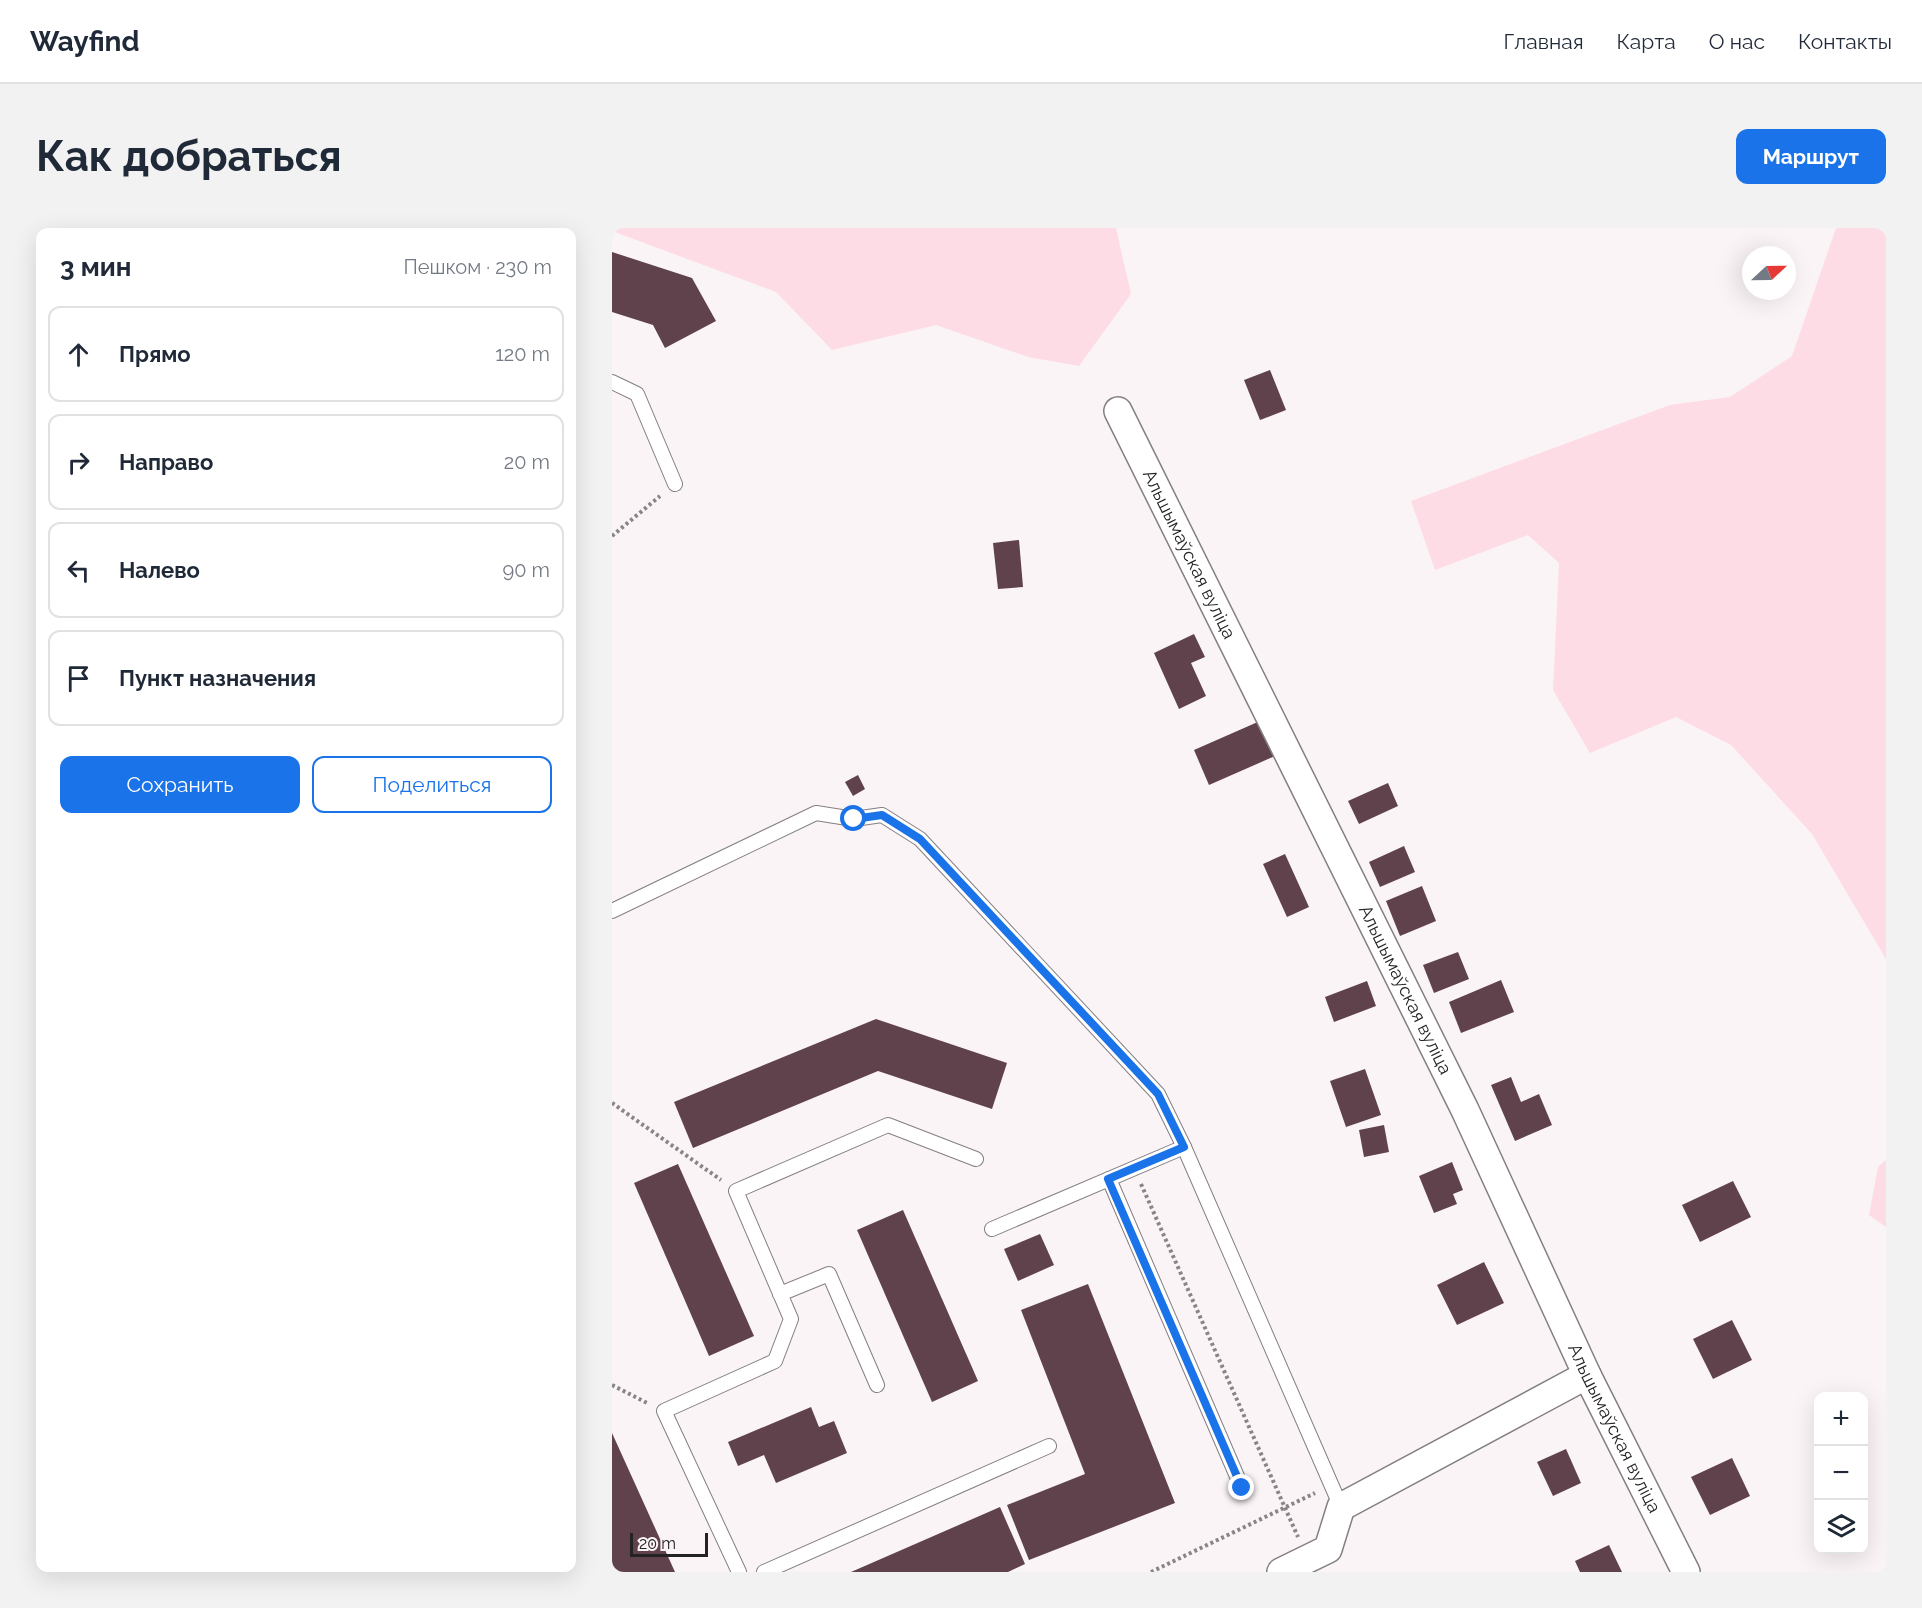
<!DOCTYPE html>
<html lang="ru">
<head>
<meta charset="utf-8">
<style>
	:root { --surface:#fff; --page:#f2f2f3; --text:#1f2937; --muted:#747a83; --line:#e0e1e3; --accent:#1a73e8 }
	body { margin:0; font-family:Raleway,sans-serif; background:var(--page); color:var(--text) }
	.controls { position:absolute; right:18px; bottom:18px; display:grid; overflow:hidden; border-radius:12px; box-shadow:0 6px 24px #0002 }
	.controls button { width:54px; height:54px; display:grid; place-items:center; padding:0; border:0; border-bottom:2px solid var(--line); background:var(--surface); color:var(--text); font:30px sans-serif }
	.compass { position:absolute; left:1130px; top:18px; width:54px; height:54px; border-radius:50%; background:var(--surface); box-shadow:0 6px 24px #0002; rotate:68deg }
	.scale { position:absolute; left:18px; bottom:15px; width:78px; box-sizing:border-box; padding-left:6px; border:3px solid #252223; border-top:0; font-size:16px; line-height:21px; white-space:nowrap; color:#252223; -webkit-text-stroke:4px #fbf4f6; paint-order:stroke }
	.stop { position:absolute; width:18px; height:18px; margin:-14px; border:4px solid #1a73e8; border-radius:50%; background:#fff }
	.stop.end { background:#1a73e8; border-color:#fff; box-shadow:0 2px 6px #0008 }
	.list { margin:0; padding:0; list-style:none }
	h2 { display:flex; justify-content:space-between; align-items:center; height:78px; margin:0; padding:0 24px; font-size:26px }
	h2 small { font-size:20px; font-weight:400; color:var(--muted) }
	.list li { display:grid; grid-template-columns:39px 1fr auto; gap:18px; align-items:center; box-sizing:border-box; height:96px; margin:0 12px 12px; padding:0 12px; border:2px solid var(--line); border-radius:12px }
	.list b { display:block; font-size:22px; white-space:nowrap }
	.list em { font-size:20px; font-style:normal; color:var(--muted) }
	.actions { display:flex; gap:12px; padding:18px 24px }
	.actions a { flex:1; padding:14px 0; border:2px solid var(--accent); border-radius:12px; text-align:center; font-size:21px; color:var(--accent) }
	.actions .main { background:var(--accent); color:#fff }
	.icon { flex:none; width:33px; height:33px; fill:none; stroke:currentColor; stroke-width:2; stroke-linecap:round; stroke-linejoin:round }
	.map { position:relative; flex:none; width:1274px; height:1344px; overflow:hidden; border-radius:12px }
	header { display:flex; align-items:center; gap:36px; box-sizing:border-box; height:84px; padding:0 30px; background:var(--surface); border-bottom:2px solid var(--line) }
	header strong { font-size:28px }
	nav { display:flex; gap:33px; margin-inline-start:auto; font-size:21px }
	.intro { display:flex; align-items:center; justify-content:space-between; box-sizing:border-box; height:144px; padding:0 36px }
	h1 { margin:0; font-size:42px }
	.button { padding:15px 27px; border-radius:12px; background:var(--accent); color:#fff; font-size:21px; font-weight:700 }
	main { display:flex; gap:36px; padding:0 36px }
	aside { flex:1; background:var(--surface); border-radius:12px; box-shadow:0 6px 24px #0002 }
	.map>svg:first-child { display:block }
	.green { fill:#fddce5 }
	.building { fill:#5f424b }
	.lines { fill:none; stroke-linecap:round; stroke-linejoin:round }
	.lane-casing { stroke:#847f80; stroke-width:16 }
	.street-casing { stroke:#847f80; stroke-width:30 }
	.path { stroke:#898486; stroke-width:4; stroke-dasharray:3 3; stroke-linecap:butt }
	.lane { stroke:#fff; stroke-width:14 }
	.street { stroke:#fff; stroke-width:27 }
	.route { stroke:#1a73e8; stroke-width:8 }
	.labels { text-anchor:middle; stroke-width:6; stroke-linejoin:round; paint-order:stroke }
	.street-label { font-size:18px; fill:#252223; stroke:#fbf4f6 }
</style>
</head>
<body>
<header>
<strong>Wayfind</strong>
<nav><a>Главная</a><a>Карта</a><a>О нас</a><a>Контакты</a></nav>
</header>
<div class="intro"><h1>Как добраться</h1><a class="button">Маршрут</a></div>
<main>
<aside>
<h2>3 мин<small>Пешком · 230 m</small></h2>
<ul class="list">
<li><svg class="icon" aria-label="ahead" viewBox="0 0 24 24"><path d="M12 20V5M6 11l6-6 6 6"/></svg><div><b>Прямо</b></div><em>120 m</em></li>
<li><svg class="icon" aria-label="right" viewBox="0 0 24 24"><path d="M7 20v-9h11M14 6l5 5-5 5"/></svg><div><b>Направо</b></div><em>20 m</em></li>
<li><svg class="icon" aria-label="left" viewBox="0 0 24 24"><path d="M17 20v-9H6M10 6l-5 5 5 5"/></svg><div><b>Налево</b></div><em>90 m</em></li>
<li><svg class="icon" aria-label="arrive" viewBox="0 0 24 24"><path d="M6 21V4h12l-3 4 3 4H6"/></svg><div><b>Пункт назначения</b></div></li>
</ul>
<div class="actions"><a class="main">Сохранить</a><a>Поделиться</a></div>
</aside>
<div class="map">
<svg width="1274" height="1344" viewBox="0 0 1274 1344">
	<rect width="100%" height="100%" fill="#fbf4f6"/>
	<g class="green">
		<path d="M 0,0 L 504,0 L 519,66 L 467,138 L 416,129 L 324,97 L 220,122 L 164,64 L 0,3 Z"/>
		<path d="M 1224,0 L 1274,0 L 1274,731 L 1200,606 L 1119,517 L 1064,489 L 978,525 L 941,462 L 947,335 L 916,307 L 823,342 L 799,273 L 1058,177 L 1118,169 L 1180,128 Z"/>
		<path d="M 1274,932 L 1274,999 L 1257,987 L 1266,939 Z"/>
	</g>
	<g class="building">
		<path d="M 0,24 L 80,50 L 104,93 L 53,120 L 41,97 L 0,84 Z"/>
		<path d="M 658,142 L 674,182 L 648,192 L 632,152 Z"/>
		<path d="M 407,312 L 411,359 L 386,361 L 381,315 Z"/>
		<path d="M 582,406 L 593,429 L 579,435 L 594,468 L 567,481 L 542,425 Z"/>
		<path d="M 648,493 L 663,528 L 597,557 L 582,522 Z"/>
		<path d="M 246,547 L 253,561 L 241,568 L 233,554 Z"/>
		<path d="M 776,555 L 786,578 L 747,596 L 736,573 Z"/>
		<path d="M 792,618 L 803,644 L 768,659 L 757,634 Z"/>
		<path d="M 673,626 L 697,679 L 675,689 L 651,636 Z"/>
		<path d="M 810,658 L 824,693 L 788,708 L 774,673 Z"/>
		<path d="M 846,724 L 857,751 L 822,765 L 811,737 Z"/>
		<path d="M 889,752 L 902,784 L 849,805 L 837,774 Z"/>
		<path d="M 755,753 L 764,778 L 722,794 L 713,769 Z"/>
		<path d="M 264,791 L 395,835 L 380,881 L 266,843 L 81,920 L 62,874 Z"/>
		<path d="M 753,841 L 769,887 L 734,899 L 718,853 Z"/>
		<path d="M 899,849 L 909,874 L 927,866 L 940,897 L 903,913 L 879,857 Z"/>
		<path d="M 772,897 L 777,924 L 752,929 L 747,902 Z"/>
		<path d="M 840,934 L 851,962 L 841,966 L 845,976 L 822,985 L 807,948 Z"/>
		<path d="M 66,936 L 142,1108 L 97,1128 L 22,955 Z"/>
		<path d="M 1121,953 L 1139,989 L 1088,1014 L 1070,977 Z"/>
		<path d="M 291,982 L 366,1153 L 320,1174 L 245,1002 Z"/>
		<path d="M 428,1006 L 442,1037 L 406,1053 L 392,1021 Z"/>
		<path d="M 872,1034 L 892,1075 L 845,1097 L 825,1057 Z"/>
		<path d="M 476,1056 L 563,1275 L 417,1332 L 395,1277 L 473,1246 L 409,1082 Z"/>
		<path d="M 1120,1092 L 1140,1132 L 1101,1151 L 1081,1111 Z"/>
		<path d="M 199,1179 L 207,1199 L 222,1193 L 235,1225 L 164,1255 L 152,1227 L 126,1238 L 116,1214 Z"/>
		<path d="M 0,1205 L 63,1344 L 0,1344 Z"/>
		<path d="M 954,1221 L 969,1255 L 941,1268 L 925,1234 Z"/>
		<path d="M 1120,1230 L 1138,1268 L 1098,1287 L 1079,1249 Z"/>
		<path d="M 388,1279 L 413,1336 L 396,1344 L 239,1344 Z"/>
		<path d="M 997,1317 L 1010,1344 L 968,1344 L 963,1333 Z"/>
	</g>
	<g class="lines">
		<defs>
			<g id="lane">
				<path d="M 0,154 L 25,166 L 63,256"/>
				<path d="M 0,683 L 204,585 L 242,591 L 270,587 L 308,611 L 546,866 L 572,919 L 729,1279"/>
				<path d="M 497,951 L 630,1260"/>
				<path d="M 380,1001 L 572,919"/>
				<path d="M 168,1066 L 217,1046 L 265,1157"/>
				<path d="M 127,1344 L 52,1183 L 163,1133 L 179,1091 L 124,963 L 276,897 L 364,931"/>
				<path d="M 152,1344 L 437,1218"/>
			</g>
			<g id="street">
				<path id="s1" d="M 506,183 L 853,882 L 975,1147 L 1074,1344"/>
				<path d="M 669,1344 L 716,1321 L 729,1279 L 975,1147"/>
			</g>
		</defs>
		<use href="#lane" class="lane-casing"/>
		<use href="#street" class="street-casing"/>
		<g class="path">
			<path d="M 0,308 L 48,268"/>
			<path d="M 0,875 L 109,952"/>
			<path d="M 529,956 L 686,1309"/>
			<path d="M 0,1157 L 37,1176"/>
			<path d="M 539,1344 L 703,1265"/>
		</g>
		<use href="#lane" class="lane"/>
		<use href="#street" class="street"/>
	</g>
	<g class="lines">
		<path class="route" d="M 242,591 L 270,587 L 308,611 L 546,866 L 572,919 L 496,951 L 630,1260"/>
	</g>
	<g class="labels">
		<g class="street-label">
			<text dy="6" stroke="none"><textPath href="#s1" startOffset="160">Альшымаўская вуліца</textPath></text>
			<text dy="6" stroke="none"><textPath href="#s1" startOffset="646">Альшымаўская вуліца</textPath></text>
			<text dy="6" stroke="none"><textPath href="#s1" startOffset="1132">Альшымаўская вуліца</textPath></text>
		</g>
	</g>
</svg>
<div class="controls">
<button>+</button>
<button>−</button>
<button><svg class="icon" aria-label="layers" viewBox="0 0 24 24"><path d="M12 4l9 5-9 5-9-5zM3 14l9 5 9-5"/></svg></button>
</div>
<svg class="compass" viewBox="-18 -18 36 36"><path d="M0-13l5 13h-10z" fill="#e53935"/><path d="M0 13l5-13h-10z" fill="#747a83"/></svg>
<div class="scale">20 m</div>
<div class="stop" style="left:242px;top:591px"></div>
<div class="stop end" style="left:630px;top:1260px"></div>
</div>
</main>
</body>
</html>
